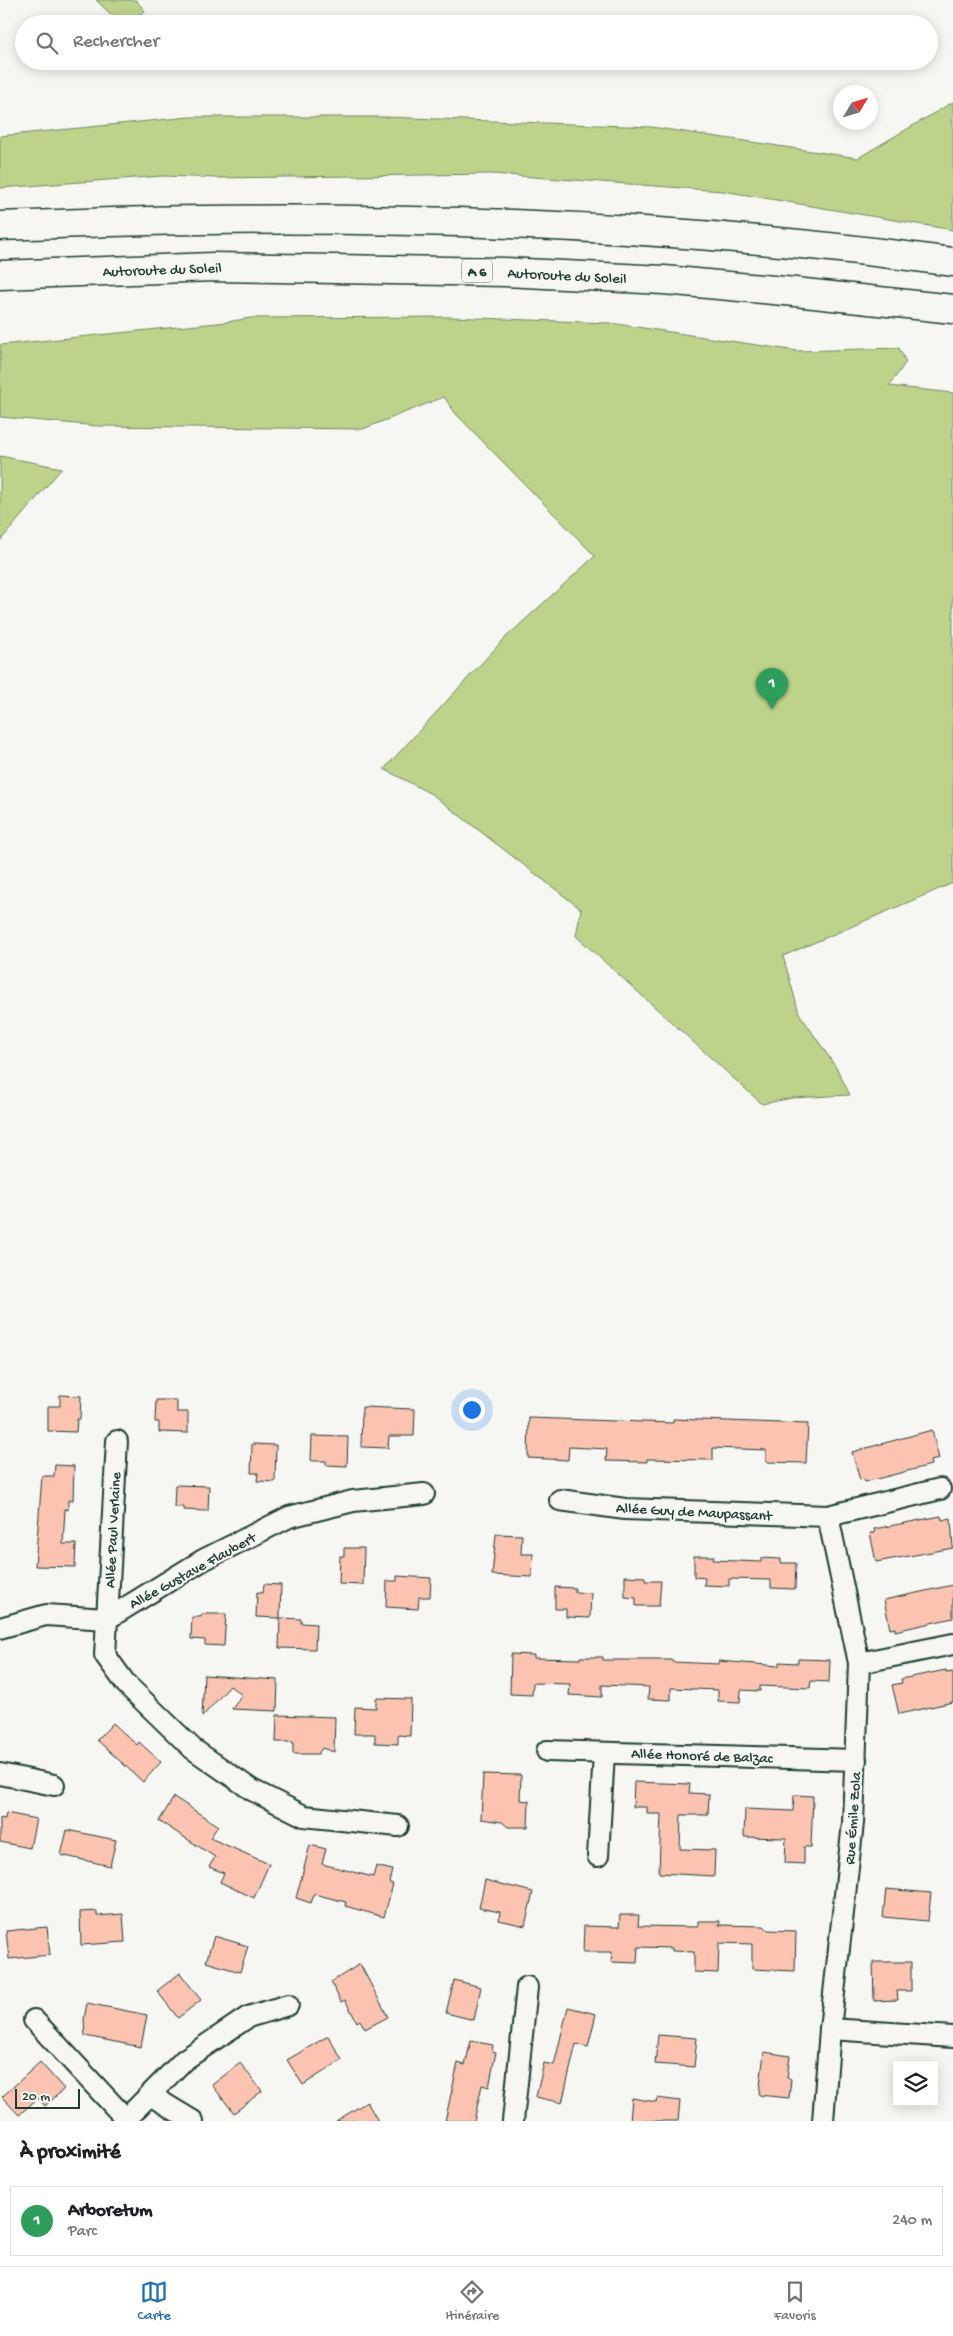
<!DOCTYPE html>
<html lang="fr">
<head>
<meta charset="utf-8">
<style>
	:root { --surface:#fff; --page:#f2f2f2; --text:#202124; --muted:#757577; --line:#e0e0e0; --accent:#1f6fb2 }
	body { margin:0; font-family:"Gochi Hand",sans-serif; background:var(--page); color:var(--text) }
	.controls { position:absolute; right:15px; bottom:15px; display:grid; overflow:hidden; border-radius:0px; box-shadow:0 2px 12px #0003 }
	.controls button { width:45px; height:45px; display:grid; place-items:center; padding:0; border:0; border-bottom:1px solid var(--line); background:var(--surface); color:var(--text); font:25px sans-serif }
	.compass { position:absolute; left:833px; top:85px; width:45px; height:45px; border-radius:50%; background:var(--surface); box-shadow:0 2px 12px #0003; rotate:52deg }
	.scale { position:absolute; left:15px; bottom:12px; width:65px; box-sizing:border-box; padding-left:5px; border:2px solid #1f3d34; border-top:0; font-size:14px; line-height:18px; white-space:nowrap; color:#1f3d34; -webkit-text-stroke:4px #f6f6f2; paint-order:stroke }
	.you { position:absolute; left:471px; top:1409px; width:18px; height:18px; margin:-12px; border:4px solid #fff; border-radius:50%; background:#1a73e8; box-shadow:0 0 0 8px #1a73e833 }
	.badge { display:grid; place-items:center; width:32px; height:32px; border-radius:50%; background:var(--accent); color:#fff; font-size:16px; font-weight:700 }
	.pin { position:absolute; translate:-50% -41px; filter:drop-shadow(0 1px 2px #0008) }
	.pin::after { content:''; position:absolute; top:26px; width:18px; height:15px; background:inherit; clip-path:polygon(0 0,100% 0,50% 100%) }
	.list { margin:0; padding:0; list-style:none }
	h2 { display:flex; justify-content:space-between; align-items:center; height:65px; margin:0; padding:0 20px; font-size:21px }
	h2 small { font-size:16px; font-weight:400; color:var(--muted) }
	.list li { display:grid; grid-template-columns:32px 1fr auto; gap:15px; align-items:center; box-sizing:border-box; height:70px; margin:0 10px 10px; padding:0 10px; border:1px solid var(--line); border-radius:0px }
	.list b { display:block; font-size:19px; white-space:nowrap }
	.list p { margin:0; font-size:16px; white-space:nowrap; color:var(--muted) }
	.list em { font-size:16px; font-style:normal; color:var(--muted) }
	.icon { flex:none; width:28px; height:28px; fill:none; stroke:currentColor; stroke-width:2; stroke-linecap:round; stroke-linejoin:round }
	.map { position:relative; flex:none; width:953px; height:2121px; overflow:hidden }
	.search { position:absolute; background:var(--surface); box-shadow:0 2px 12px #0003; left:15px; right:15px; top:15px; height:55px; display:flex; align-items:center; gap:12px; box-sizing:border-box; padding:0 18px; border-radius:28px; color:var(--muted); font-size:19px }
	.sheet { height:145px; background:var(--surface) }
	nav { display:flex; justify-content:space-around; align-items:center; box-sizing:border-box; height:70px; border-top:1px solid var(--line); background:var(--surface); font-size:14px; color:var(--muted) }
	nav a { display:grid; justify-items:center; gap:2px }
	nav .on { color:var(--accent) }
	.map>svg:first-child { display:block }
	.green { fill:#bdd38a; stroke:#6e885f }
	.building { fill:#fbc3b0; stroke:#1f3d34 }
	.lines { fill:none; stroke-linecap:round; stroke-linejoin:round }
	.minor-casing { stroke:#1f3d34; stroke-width:24 }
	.motorway-casing { stroke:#1f3d34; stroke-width:31 }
	.minor { stroke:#f6f6f2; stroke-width:20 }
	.motorway { stroke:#f6f6f2; stroke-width:28 }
	.labels { text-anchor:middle; stroke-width:4.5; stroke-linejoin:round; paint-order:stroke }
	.shield { fill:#f6f6f2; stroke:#60746d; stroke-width:1 }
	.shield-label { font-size:14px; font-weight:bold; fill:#1f3d34 }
	.street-label { font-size:15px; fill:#1f3d34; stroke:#f6f6f2 }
</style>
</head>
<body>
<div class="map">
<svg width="953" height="2121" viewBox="0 0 953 2121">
	<rect width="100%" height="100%" fill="#f6f6f2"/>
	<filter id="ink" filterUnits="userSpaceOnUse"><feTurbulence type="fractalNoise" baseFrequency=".02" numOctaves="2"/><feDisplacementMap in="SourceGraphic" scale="10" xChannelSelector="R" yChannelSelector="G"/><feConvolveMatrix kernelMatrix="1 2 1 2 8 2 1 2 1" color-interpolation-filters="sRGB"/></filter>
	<g filter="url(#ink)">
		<g class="green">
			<path d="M 96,0 L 136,0 L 145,11 L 125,24 L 121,24 Z"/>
			<path d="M 953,102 L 953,230 L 723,191 L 492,174 L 218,178 L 162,176 L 0,188 L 0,136 L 189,117 L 385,117 L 651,127 L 858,158 Z"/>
			<path d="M 451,317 L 610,323 L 797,351 L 899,348 L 906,362 L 889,386 L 953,393 L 953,883 L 783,956 L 799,1013 L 837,1069 L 850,1095 L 792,1098 L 762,1104 L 576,936 L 581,909 L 433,795 L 384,769 L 504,639 L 595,556 L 456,414 L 444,397 L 363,429 L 98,426 L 0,417 L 0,345 L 227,322 L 250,318 Z"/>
			<path d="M 0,456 L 62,468 L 0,541 Z"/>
		</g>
		<g class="building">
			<path d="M 60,1395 L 81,1396 L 80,1419 L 77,1419 L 76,1432 L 48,1431 L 48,1406 L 60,1406 Z"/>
			<path d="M 156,1400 L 177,1400 L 177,1412 L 188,1412 L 188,1433 L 159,1432 L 159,1422 L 155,1422 Z"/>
			<path d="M 362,1407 L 415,1409 L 414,1436 L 389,1436 L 388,1448 L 361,1447 Z"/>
			<path d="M 529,1418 L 673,1423 L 673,1419 L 808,1424 L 806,1463 L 766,1462 L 766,1450 L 713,1448 L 713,1460 L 647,1459 L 647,1462 L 606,1461 L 607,1449 L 569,1447 L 568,1460 L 528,1458 Z"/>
			<path d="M 932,1430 L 939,1459 L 930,1461 L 931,1465 L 865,1482 L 864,1479 L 860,1480 L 852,1452 Z"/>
			<path d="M 312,1436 L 348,1437 L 347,1466 L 326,1465 L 326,1461 L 311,1461 Z"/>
			<path d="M 252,1444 L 276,1445 L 275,1482 L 257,1481 L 258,1473 L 251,1473 Z"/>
			<path d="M 55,1465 L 74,1466 L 73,1500 L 68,1500 L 68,1510 L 65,1509 L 63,1544 L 76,1544 L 75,1567 L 35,1566 L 42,1476 L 54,1476 Z"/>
			<path d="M 175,1485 L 209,1486 L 208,1511 L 184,1510 L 184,1507 L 174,1507 Z"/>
			<path d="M 941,1516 L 942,1520 L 951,1518 L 953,1548 L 876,1562 L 870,1533 L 875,1533 L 874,1529 Z"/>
			<path d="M 496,1534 L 522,1535 L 521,1554 L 533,1554 L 532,1577 L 492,1575 Z"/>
			<path d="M 344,1548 L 364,1548 L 363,1585 L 339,1584 L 340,1556 L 344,1556 Z"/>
			<path d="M 694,1556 L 714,1556 L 713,1560 L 761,1562 L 761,1558 L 781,1559 L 781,1563 L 796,1563 L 795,1589 L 771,1588 L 771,1580 L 729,1579 L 729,1586 L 704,1585 L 705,1578 L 694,1577 Z"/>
			<path d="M 397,1576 L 431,1578 L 430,1597 L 419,1597 L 418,1609 L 386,1607 L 387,1581 L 397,1581 Z"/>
			<path d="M 625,1576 L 645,1577 L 645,1581 L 661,1581 L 659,1606 L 636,1606 L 636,1598 L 625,1597 Z"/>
			<path d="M 264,1584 L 281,1585 L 280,1618 L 301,1619 L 301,1623 L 316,1624 L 315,1649 L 279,1648 L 280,1618 L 256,1617 L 257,1592 L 263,1593 Z"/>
			<path d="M 953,1585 L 953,1618 L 895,1631 L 895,1628 L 890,1629 L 884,1600 Z"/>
			<path d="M 555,1587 L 575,1588 L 575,1592 L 591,1593 L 590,1618 L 566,1617 L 566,1609 L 555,1609 Z"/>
			<path d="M 202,1614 L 226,1614 L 224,1646 L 205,1645 L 205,1640 L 191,1639 L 192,1617 L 201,1617 Z"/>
			<path d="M 511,1654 L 534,1655 L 534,1658 L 580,1659 L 580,1657 L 603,1657 L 603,1660 L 673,1660 L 672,1662 L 719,1664 L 719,1661 L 779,1666 L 779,1662 L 798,1663 L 798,1659 L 830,1660 L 829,1682 L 811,1681 L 810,1688 L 760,1686 L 760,1691 L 741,1690 L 740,1702 L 718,1701 L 718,1690 L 671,1688 L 671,1700 L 648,1699 L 649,1687 L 602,1685 L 602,1697 L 569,1695 L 570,1684 L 533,1683 L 532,1695 L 510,1694 Z"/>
			<path d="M 946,1670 L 946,1673 L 953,1672 L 953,1702 L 899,1714 L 892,1685 L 902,1683 L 901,1679 Z"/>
			<path d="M 204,1675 L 278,1680 L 277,1711 L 232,1709 L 242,1695 L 230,1686 L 202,1717 Z"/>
			<path d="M 376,1698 L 411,1699 L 410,1736 L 398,1735 L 398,1744 L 375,1743 L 375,1734 L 354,1734 L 355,1707 L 376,1708 Z"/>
			<path d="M 277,1715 L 335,1717 L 334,1752 L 322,1748 L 318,1754 L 293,1754 L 293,1742 L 276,1742 Z"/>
			<path d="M 113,1723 L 137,1745 L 139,1742 L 161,1762 L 143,1782 L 97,1740 Z"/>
			<path d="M 483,1774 L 521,1775 L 520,1800 L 529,1801 L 528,1827 L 508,1827 L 502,1822 L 481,1819 Z"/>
			<path d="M 634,1782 L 690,1784 L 689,1793 L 709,1794 L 708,1815 L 681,1815 L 680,1849 L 715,1850 L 714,1876 L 659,1873 L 661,1814 L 647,1814 L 647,1807 L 633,1807 Z"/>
			<path d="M 794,1795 L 813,1796 L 811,1847 L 804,1847 L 804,1864 L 785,1863 L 786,1838 L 744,1837 L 745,1809 L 793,1811 Z"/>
			<path d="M 174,1797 L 218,1826 L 210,1838 L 269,1864 L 254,1898 L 220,1882 L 224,1873 L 209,1867 L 215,1857 L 159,1821 Z"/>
			<path d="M 6,1813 L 36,1819 L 30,1848 L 0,1842 L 0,1818 L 5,1819 Z"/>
			<path d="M 67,1830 L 116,1840 L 110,1866 L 61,1855 Z"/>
			<path d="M 310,1845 L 326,1849 L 322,1864 L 373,1877 L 376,1866 L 392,1870 L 389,1883 L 393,1884 L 384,1917 L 345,1906 L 346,1902 L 314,1894 L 311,1903 L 296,1898 Z"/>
			<path d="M 485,1880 L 533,1892 L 525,1926 L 499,1920 L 500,1912 L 479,1908 Z"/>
			<path d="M 886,1889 L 931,1893 L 928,1921 L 883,1917 Z"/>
			<path d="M 97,1911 L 97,1916 L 123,1914 L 125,1942 L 81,1945 L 80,1912 Z"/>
			<path d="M 620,1915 L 639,1915 L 638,1926 L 698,1927 L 698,1921 L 720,1921 L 719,1925 L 764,1926 L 768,1930 L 796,1931 L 795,1971 L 752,1969 L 752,1944 L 719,1943 L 718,1973 L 694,1972 L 694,1952 L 672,1951 L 672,1948 L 638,1947 L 637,1963 L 611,1962 L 612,1952 L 583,1952 L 584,1926 L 619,1927 Z"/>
			<path d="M 47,1927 L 50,1955 L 9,1959 L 6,1931 Z"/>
			<path d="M 214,1936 L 248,1946 L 240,1972 L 206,1962 Z"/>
			<path d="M 873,1962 L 911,1962 L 911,1991 L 897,1991 L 898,2000 L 874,2001 Z"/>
			<path d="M 360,1964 L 388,2017 L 365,2029 L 360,2020 L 357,2022 L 345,2000 L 341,2002 L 331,1982 Z"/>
			<path d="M 180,1973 L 201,2000 L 178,2018 L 157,1991 Z"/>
			<path d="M 454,1980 L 481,1987 L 474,2020 L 446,2013 Z"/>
			<path d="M 87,2003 L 147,2015 L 141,2047 L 85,2036 L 84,2019 Z"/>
			<path d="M 568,2007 L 596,2014 L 588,2047 L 576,2044 L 562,2103 L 536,2097 L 544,2063 L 554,2065 Z"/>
			<path d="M 658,2035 L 697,2038 L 694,2067 L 655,2064 Z"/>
			<path d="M 328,2036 L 342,2060 L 303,2085 L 287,2060 Z"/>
			<path d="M 471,2041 L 493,2045 L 492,2051 L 496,2052 L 489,2087 L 482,2085 L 474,2121 L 445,2121 L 458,2063 L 465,2065 Z"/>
			<path d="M 764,2052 L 790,2056 L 787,2078 L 791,2079 L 789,2098 L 759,2095 Z"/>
			<path d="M 40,2062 L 64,2089 L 45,2106 L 38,2098 L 19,2115 L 2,2097 Z"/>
			<path d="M 240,2063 L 262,2091 L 234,2113 L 212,2085 Z"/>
			<path d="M 632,2098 L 656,2102 L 657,2098 L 680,2101 L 678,2121 L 630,2121 Z"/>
			<path d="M 367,2102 L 378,2121 L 336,2121 Z"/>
		</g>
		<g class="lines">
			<defs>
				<g id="minor">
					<path d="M 117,1441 L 105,1655 L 126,1684 L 193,1749 L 252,1790 L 304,1816 L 398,1826"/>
					<path d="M 560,1500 L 625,1509 L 828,1516 L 940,1489"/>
					<path d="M 107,1619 L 203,1560 L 289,1517 L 353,1501 L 424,1494"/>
					<path d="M 0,1628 L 46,1615 L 107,1619"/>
					<path d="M 859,1663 L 953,1644"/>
					<path d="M 547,1751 L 856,1760"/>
					<path d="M 0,1774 L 54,1785"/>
					<path d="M 598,1856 L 604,1753"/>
					<path d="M 34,2020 L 126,2119"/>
					<path d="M 830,2029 L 953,2037"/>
					<path d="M 150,2095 L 193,2121"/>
					<path d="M 124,2121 L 184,2060 L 248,2017 L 288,2005"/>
					<path d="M 513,2121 L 527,1987"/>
					<path d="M 823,2121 L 830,2029 L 853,1823 L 859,1663 L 828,1516"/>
				</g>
				<g id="motorway">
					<path d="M 0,226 C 69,224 138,220 206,220 C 455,217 706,228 953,262"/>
					<path d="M 0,275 L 213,267 L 505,272 L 664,280 L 795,292 L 953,309"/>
				</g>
			</defs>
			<use href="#minor" class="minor-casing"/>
			<use href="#motorway" class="motorway-casing"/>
			<use href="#minor" class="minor"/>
			<use href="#motorway" class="motorway"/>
		</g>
	</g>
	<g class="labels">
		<rect class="shield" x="462" y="259.5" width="30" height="23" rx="4"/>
		<g class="shield-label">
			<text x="477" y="276">A 6</text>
		</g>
		<g class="street-label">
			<text transform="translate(162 269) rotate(-2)" y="5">Autoroute du Soleil</text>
			<text transform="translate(567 275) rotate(3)" y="5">Autoroute du Soleil</text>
			<text transform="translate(694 1511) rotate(3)" y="5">Allée Guy de Maupassant</text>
			<text transform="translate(112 1530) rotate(-87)" y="5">Allée Paul Verlaine</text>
			<text transform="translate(192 1570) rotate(-29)" y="5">Allée Gustave Flaubert</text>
			<text transform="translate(702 1755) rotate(2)" y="5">Allée Honoré de Balzac</text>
			<text transform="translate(852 1818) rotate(-86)" y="5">Rue Émile Zola</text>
		</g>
	</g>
</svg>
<div class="controls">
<button><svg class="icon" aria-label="layers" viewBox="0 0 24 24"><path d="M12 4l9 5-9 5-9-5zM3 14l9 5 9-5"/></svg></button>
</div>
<svg class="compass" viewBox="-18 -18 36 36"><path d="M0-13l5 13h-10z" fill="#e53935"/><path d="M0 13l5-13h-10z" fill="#757577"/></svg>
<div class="scale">20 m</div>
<div class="you"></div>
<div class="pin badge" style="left:772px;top:709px;background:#2e9e5b">1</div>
<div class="search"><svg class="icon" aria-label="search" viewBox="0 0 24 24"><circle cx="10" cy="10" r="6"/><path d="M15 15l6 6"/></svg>Rechercher</div>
</div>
<section class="sheet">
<h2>À proximité<small></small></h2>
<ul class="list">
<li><span class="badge" style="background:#2e9e5b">1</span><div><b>Arboretum</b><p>Parc</p></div><em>240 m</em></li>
</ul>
</section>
<nav>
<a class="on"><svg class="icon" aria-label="map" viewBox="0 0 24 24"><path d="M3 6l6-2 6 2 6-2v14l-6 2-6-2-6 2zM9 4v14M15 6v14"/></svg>Carte</a>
<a><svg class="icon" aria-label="directions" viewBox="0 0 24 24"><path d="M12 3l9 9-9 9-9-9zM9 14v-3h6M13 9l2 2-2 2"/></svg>Itinéraire</a>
<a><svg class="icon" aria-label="saved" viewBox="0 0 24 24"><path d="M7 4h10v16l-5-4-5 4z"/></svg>Favoris</a>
</nav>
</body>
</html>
